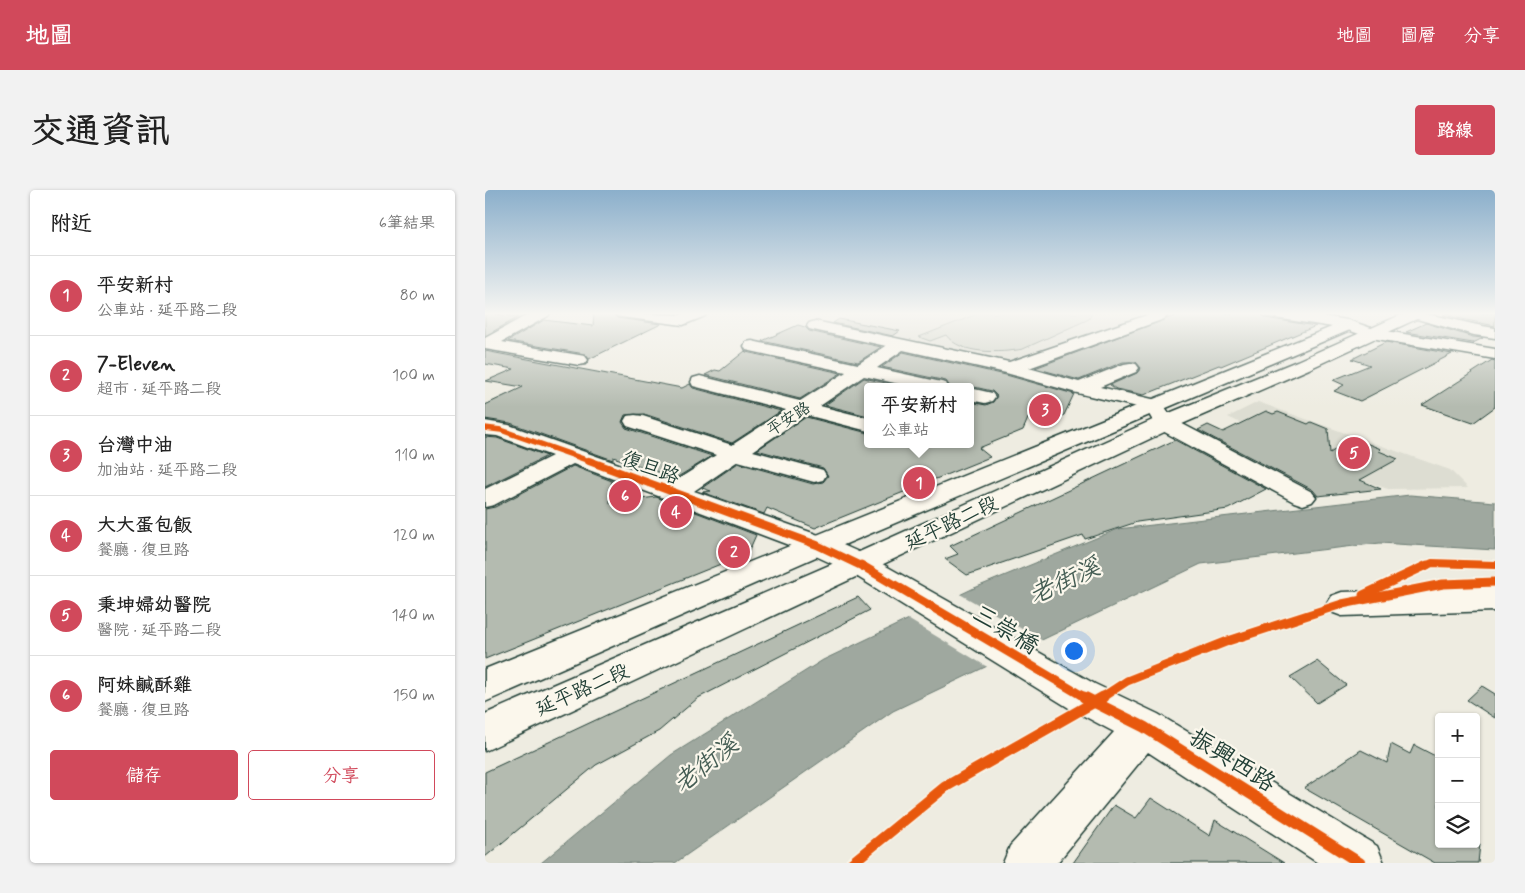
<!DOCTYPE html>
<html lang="zh-TW">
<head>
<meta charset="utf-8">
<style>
	:root { --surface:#fff; --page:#f2f2f2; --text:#222; --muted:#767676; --line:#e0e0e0; --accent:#d1495b }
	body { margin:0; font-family:Mynerve,"LXGW WenKai TC",sans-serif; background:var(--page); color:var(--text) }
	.controls { position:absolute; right:15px; bottom:15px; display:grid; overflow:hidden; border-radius:5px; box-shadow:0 1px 4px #0004 }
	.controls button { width:45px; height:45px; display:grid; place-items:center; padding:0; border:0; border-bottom:1px solid var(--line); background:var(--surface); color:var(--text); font:25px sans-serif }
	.you { position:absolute; left:588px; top:460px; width:18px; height:18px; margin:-12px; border:4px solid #fff; border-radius:50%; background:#1a73e8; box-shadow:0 0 0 8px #1a73e833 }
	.badge { display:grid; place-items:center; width:32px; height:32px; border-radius:50%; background:var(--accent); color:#fff; font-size:16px; font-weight:700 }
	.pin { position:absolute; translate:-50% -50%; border:2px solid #fff; box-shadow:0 1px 5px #0006 }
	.popup { position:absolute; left:379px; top:193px; width:110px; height:65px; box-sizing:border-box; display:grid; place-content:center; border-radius:5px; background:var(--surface); filter:drop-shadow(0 1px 4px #0005); font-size:16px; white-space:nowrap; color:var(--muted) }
	.popup b { font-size:19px; color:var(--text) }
	.popup::after { content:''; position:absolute; left:50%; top:100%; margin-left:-10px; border:10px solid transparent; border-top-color:var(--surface) }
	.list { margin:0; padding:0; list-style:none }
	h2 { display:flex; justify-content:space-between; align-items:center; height:65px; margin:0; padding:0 20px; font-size:21px }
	h2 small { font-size:16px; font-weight:400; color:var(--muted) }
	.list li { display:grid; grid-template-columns:32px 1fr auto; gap:15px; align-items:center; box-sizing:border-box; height:80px; padding:0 20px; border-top:1px solid var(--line) }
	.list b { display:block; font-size:19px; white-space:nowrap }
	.list p { margin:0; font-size:16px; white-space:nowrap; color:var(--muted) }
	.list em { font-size:16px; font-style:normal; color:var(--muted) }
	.actions { display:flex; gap:10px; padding:15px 20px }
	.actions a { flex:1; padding:11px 0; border:1px solid var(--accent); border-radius:5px; text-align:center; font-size:18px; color:var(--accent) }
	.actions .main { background:var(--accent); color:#fff }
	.icon { flex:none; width:28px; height:28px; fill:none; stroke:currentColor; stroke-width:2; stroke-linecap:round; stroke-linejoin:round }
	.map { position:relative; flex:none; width:1010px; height:673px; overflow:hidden; border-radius:5px }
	header { display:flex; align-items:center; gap:30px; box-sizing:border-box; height:70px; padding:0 25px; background:var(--accent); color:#fff }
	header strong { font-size:24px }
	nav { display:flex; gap:28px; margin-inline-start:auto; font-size:18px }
	.intro { display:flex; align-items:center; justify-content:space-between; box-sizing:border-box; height:120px; padding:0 30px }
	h1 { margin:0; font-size:35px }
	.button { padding:12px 22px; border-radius:5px; background:var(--accent); color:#fff; font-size:18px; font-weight:700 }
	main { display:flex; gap:30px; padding:0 30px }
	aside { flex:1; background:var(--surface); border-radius:5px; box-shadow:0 1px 4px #0004 }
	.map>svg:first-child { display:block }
	.built { fill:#ddddd2 }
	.green { fill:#cbcfc4; stroke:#75867c }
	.water { fill:#9fa89f; stroke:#6c7d74 }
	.pier { fill:#eeece1 }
	.building { fill:#b4bbb0; stroke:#1f3d34 }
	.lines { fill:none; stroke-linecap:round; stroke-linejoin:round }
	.minor-casing { stroke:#1f3d34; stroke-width:3 }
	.major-casing { stroke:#1f3d34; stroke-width:3 }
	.minor { fill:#fbf7ec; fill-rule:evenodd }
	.major { fill:#fbf7ec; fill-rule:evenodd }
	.cycleway-far3-casing { stroke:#fbf7ec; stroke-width:8 }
	.cycleway-far2-casing { stroke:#fbf7ec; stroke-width:11 }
	.cycleway-far1-casing { stroke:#fbf7ec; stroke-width:12 }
	.cycleway-casing { stroke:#fbf7ec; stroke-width:14 }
	.cycleway-far3 { stroke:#e8590c; stroke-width:5.5 }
	.cycleway-far2 { stroke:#e8590c; stroke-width:8 }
	.cycleway-far1 { stroke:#e8590c; stroke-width:9 }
	.cycleway { stroke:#e8590c; stroke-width:11 }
	.labels { text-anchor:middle; stroke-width:4.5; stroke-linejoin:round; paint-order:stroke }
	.far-street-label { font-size:16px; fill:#1f3d34; stroke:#fbf7ec }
	.street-label { font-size:20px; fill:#1f3d34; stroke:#fbf7ec }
	.near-street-label { font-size:24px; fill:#1f3d34; stroke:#fbf7ec }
	.near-water-label { font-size:25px; font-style:italic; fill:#455d54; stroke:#fbf7ec }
</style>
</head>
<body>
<header>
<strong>地圖</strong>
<nav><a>地圖</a><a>圖層</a><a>分享</a></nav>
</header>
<div class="intro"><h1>交通資訊</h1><a class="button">路線</a></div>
<main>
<aside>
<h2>附近<small>6筆結果</small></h2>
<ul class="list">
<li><span class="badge">1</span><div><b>平安新村</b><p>公車站 · 延平路二段</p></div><em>80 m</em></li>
<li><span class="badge">2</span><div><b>7-Eleven</b><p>超市 · 延平路二段</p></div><em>100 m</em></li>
<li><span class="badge">3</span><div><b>台灣中油</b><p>加油站 · 延平路二段</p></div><em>110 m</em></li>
<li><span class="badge">4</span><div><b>大大蛋包飯</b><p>餐廳 · 復旦路</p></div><em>120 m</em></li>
<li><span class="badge">5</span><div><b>秉坤婦幼醫院</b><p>醫院 · 延平路二段</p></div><em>140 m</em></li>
<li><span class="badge">6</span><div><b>阿妹鹹酥雞</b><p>餐廳 · 復旦路</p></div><em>150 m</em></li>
</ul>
<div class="actions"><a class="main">儲存</a><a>分享</a></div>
</aside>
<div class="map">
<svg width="1010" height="673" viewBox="0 0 1010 673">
	<rect width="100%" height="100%" fill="#eeece1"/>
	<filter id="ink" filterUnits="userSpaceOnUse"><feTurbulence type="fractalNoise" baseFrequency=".02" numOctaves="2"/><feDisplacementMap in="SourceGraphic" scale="10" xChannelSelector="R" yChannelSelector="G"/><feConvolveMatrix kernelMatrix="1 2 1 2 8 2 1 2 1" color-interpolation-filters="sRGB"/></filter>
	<g filter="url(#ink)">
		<g class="built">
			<path d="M 365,123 L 658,123 L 658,124 L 524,171 L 346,134 Z"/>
			<path d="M 773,212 L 965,280 L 983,298 L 903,299 L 876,290 L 743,227 Z"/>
		</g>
		<path class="green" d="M 495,123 L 605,123 L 606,125 L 604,129 L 538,159 C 516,163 475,165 461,145 L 445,151 L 434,147 Z"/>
		<path class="water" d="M 925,305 L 1010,312 L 1010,360 L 895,353 L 716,374 L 408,521 L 190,673 L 56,673 L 186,565 L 338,470 L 487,399 L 633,339 Z"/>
		<path class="pier" d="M 473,403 L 560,452 L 504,478 L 421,428 Z"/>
		<g class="building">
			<path d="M 0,123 L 3,123 L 34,127 L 0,146 Z"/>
			<path d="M 109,123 L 128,123 L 132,128 L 176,134 L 104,169 L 100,164 L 23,151 L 59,130 L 108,136 Z"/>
			<path d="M 697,123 L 776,123 L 780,128 L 831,136 L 736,176 L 734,175 L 659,205 L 631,199 L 625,195 L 652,183 L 656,178 L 651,172 L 638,172 L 594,190 L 550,178 Z"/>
			<path d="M 962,123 L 1010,123 L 1010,136 L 958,125 Z"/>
			<path d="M 354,129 L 415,141 L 408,146 L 348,133 Z"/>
			<path d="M 941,133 L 988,147 L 998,148 L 988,153 L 921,142 Z"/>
			<path d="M 313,135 L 320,137 L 324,141 L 396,157 L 373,172 L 277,151 Z"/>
			<path d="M 901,152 L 967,164 L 875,211 L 849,201 L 859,195 L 848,190 L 885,175 L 867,169 Z"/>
			<path d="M 0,161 L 197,198 L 205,194 L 208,198 L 296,221 L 247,253 L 159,224 L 140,225 L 137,232 L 141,238 L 227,266 L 191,288 L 128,267 L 128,270 L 25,233 L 0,229 L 0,215 L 38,197 L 1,191 L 29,179 L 0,174 Z"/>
			<path d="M 260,161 L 261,162 L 356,183 L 315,209 L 220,185 L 230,180 L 235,181 Z"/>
			<path d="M 418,162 L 521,185 L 589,204 L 579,225 L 564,230 L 559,227 L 555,229 L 545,224 L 538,240 L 494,258 L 505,267 L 330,338 L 282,318 L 279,324 L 217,302 L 226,301 L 217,298 L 253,273 L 328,294 L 338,292 L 343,286 L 338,278 L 272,260 L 321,227 L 383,243 L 383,254 L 485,254 L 485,212 L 501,215 L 508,212 L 512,206 L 507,201 L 485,196 L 465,197 L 461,191 L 397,177 Z"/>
			<path d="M 1007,170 L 1010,171 L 1010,217 L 988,233 L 937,215 Z"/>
			<path d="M 379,188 L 418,197 L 383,197 L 383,226 L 340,215 Z"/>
			<path d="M 781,221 L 788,224 L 793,222 L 823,234 L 826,232 L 843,239 L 845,263 L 868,248 L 896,259 L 894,261 L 913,269 L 875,290 L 896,299 L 833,306 L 828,300 L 713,240 L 723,235 L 738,242 Z"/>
			<path d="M 0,247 L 12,248 L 62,266 L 0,297 Z"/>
			<path d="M 690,250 L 781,299 L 743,319 L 652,332 L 600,349 L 598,345 L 482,385 L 460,369 L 473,364 L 465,356 Z"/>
			<path d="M 88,276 L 127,291 L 125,313 L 171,307 L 271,345 L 263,363 L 0,469 L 0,319 L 10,317 Z"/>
			<path d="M 373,407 L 385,420 L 213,508 L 174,541 L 111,575 L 0,667 L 0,582 Z"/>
			<path d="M 832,471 L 861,495 L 832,513 L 805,487 Z"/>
			<path d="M 997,496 L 1010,504 L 1010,528 L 982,510 Z"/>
			<path d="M 906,554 L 925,564 L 929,555 L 954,568 L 954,654 L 995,654 L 993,673 L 950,673 L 819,598 L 876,560 L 902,573 Z"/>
			<path d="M 666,608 L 725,646 L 730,630 L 799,673 L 588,673 L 629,615 L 651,628 Z"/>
		</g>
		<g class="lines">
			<defs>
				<g id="minor">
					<path d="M 46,123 L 65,123 L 63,126 L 17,152 L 100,166 L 103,170 L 100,174 L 94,175 L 0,159 L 0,148 Z"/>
					<path d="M 130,123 L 196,125 L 201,123 L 222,123 L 220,126 L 198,135 L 137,127 L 132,126 Z"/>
					<path d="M 668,123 L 680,123 L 682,126 L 679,129 L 544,178 L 594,192 L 639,174 L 645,173 L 651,174 L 654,178 L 651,182 L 615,197 L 676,211 L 688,229 L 827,302 L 831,307 L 827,312 L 818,315 L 809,312 L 672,238 L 661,219 L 588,202 L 521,183 L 418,160 L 392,178 L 461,193 L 463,197 L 427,197 L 379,186 L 335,216 L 383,228 L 383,241 L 321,225 L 268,261 L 338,280 L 341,285 L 338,290 L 329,292 L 253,271 L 209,301 L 342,348 L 385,367 L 610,494 L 673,524 L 892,656 L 899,673 L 833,673 L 663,562 L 572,673 L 518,673 L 525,656 L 629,542 L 584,518 L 363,381 L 322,362 L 88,274 L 9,315 L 0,317 L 0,299 L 67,266 L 12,246 L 0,245 L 0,231 L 24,235 L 187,293 L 231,265 L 142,236 L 139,231 L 142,226 L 150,225 L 158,226 L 247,255 L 301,220 L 208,196 L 206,192 L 208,188 L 215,186 L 315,211 L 361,182 L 261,160 L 259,156 L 261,152 L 267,151 L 373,174 L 401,156 L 324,139 L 322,136 L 324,133 L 330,131 L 524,172 Z"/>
					<path d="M 778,123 L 816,123 L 863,130 L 889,139 L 1010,159 L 1010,169 L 886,148 L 860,139 L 785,127 L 780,126 Z"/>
					<path d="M 923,123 C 953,123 980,134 1010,138 L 1010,148 L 989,145 L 925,127 Z"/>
					<path d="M 485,198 L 507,203 L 510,207 L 507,211 L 500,213 L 485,210 Z"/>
					<path d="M 1010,397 L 1010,421 L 857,426 L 846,422 L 841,414 L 846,406 L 857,402 Z"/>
				</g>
				<g id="major">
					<path d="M 920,123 L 940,123 L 938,126 L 824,179 L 688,238 L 0,561 L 0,524 L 363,367 L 672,228 L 812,171 Z"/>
					<path d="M 859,132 L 865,134 L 867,137 L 865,140 L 342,362 L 0,512 L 0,479 Z"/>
				</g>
			</defs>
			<use href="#minor" class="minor-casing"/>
			<use href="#major" class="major-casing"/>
			<use href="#minor" class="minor"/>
			<use href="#major" class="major"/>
			<defs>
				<path id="cycleway-far3" d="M 0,238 L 16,240 L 107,272"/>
				<g id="cycleway-far2">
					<path d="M 104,271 L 332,355 L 378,377"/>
					<path d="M 939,377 L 947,373 L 1010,375"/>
				</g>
				<g id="cycleway-far1">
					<path d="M 376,375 L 601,508"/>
					<path d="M 878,405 L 942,375"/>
					<path d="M 616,508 L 642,491 L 743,451 L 857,414 L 958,394 L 1010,392"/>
				</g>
				<g id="cycleway">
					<path d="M 599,507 L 659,537 L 875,673"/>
					<path d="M 367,673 L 460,597 L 618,507"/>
				</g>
			</defs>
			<use href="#cycleway-far3" class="cycleway-far3-casing"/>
			<use href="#cycleway-far2" class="cycleway-far2-casing"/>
			<use href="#cycleway-far1" class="cycleway-far1-casing"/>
			<use href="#cycleway" class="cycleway-casing"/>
			<use href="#cycleway-far3" class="cycleway-far3"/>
			<use href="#cycleway-far2" class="cycleway-far2"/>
			<use href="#cycleway-far1" class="cycleway-far1"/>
			<use href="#cycleway" class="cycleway"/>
		</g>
	</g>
	<linearGradient id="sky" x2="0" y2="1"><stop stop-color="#8bafcb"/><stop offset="0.57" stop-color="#f7f6f2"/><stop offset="1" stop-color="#f7f6f2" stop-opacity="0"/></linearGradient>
	<rect width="1010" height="217" fill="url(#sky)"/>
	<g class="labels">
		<g class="far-street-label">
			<text transform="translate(303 228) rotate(-33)" y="6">平安路</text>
		</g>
		<g class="street-label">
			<text transform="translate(166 277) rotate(20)" y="7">復旦路</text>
			<text transform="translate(466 332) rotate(-25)" y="7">延平路二段</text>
			<text transform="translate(97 499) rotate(-24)" y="7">延平路二段</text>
		</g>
		<g class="near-street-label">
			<text transform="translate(521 439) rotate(31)" y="8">三崇橋</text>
			<text transform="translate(748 570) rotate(32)" y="8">振興西路</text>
		</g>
		<g class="near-water-label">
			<text transform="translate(579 390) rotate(-25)" y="9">老街溪</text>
			<text transform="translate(220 573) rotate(-39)" y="9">老街溪</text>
		</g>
	</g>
</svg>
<div class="controls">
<button>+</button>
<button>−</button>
<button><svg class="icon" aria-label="layers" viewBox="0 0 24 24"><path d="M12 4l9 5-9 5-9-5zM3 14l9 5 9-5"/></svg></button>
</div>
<div class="you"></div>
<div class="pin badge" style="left:434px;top:293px">1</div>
<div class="popup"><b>平安新村</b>公車站</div>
<div class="pin badge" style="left:249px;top:362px">2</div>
<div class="pin badge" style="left:560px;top:220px">3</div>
<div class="pin badge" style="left:191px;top:322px">4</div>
<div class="pin badge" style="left:869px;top:263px">5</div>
<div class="pin badge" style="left:140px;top:306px">6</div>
</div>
</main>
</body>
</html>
